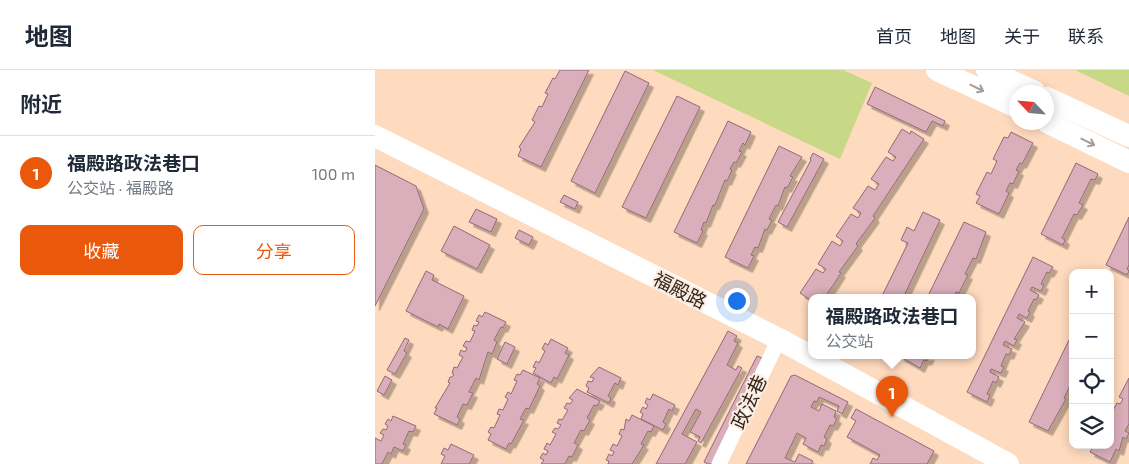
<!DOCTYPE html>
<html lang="zh">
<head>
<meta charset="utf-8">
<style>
	:root { --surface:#fff; --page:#f6f6f7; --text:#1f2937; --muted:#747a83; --line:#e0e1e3; --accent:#ea580c }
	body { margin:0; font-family:"Exo 2","Noto Sans SC",sans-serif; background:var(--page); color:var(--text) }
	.controls { position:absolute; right:15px; bottom:15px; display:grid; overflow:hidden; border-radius:10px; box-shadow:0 2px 12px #0003 }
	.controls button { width:45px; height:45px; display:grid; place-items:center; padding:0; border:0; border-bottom:1px solid var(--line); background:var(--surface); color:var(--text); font:25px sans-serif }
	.compass { position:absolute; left:634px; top:15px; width:45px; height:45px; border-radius:50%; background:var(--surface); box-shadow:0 2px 12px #0003; rotate:296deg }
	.you { position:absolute; left:361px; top:230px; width:18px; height:18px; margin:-12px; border:4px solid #fff; border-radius:50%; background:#1a73e8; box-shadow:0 0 0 8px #1a73e833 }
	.badge { display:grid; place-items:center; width:32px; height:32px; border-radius:50%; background:var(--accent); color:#fff; font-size:16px; font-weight:700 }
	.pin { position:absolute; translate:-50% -41px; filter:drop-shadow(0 1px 2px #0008) }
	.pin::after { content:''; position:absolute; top:26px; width:18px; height:15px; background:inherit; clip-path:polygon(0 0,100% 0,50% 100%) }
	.popup { position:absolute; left:433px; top:224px; width:168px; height:65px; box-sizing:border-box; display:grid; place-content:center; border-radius:10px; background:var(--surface); filter:drop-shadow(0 1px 4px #0005); font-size:16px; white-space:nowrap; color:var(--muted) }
	.popup b { font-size:19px; color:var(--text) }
	.popup::after { content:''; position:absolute; left:50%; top:100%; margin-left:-10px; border:10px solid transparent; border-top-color:var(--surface) }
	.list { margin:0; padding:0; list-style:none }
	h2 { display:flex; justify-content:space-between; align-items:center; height:65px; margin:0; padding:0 20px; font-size:21px }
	h2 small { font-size:16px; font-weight:400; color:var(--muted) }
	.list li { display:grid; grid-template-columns:32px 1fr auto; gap:15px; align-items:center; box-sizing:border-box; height:75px; padding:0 20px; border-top:1px solid var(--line) }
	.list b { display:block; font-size:19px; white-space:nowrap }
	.list p { margin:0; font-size:16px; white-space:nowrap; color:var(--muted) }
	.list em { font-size:16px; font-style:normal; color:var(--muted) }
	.actions { display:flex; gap:10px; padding:15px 20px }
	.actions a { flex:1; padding:11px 0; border:1px solid var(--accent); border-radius:10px; text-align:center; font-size:18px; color:var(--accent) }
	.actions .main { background:var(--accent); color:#fff }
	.icon { flex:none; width:28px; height:28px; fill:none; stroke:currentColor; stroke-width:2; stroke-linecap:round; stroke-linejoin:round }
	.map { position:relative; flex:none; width:754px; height:394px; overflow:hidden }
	header { display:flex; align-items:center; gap:30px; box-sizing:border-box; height:70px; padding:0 25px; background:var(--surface); border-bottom:1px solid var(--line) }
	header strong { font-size:24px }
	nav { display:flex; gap:28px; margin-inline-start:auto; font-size:18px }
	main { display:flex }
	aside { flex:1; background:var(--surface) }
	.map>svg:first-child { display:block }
	.green { fill:#c7d986 }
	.building { fill:#daaebb; stroke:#926976; filter:url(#shadow) }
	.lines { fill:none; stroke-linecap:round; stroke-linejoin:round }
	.street { stroke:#fff; stroke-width:15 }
	.secondary { stroke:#fff; stroke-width:22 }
	.oneway { stroke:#a49d99 }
	.labels { text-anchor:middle; stroke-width:4; stroke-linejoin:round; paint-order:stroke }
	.street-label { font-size:19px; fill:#34261c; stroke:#faece1 }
</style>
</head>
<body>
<header>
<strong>地图</strong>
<nav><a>首页</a><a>地图</a><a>关于</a><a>联系</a></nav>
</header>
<main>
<aside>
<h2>附近<small></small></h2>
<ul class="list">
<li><span class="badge">1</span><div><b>福殿路政法巷口</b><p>公交站 · 福殿路</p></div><em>100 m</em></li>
</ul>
<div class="actions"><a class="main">收藏</a><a>分享</a></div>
</aside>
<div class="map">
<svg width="754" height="394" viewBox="0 0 754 394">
	<defs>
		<filter id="shadow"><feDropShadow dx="4.5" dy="4.5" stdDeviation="0" flood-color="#0004"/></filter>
	</defs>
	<rect width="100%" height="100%" fill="#fedabe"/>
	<g class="green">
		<path d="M 278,0 L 468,0 L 497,13 L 465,89 Z"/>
		<path d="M 700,0 L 754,0 L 754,26 Z"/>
	</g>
	<g class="building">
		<path d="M 185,0 L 214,0 L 166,97 L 143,86 L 146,79 L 144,77 L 160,52 L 157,50 L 164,36 L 167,37 L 173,24 L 170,23 L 178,8 L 180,9 Z"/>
		<path d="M 250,1 L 274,13 L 220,123 L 196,111 Z"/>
		<path d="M 500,17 L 570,51 L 568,56 L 557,51 L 551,62 L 492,34 Z"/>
		<path d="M 302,26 L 325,37 L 271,148 L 247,137 Z"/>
		<path d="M 353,51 L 376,62 L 370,75 L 368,73 L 364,81 L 367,82 L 361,93 L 359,92 L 355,99 L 357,100 L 352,111 L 350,110 L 340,135 L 338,135 L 331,153 L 329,152 L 326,160 L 328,161 L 322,173 L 299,162 Z"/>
		<path d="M 527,59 L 535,64 L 536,61 L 549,69 L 498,146 L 500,148 L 481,174 L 483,176 L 464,202 L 466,203 L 459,214 L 449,228 L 437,228 L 437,231 L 425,223 L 441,199 L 448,203 L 451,199 L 443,194 L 457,171 L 465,176 L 468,171 L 461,166 L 476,144 L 483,148 L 486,143 L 478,138 L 493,116 L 500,120 L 504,114 L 496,109 L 511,87 L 518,91 L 521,87 L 513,82 Z"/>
		<path d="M 636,62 L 658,73 L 647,94 L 645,93 L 641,100 L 644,101 L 638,114 L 635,113 L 631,121 L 634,123 L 624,144 L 601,133 L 605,126 L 601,124 L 612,102 L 616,104 L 622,91 L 618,89 L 629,67 L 633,68 Z"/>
		<path d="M 404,76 L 427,87 L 415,106 L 418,107 L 412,118 L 410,117 L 403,136 L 401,135 L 394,149 L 397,150 L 392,160 L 390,159 L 383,178 L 380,177 L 376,185 L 379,186 L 373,198 L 350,187 Z"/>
		<path d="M 438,83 L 449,89 L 412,157 L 403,152 L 436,90 L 435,89 Z"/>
		<path d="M 701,93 L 723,104 L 720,110 L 716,109 L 704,133 L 708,135 L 702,145 L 699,144 L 687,168 L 690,170 L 688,175 L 666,164 Z"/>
		<path d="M 0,95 L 41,116 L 49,139 L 0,236 Z"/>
		<path d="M 189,125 L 203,132 L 200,139 L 185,132 Z"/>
		<path d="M 101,139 L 122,149 L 116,162 L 94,152 Z"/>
		<path d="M 548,142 L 565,150 L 528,228 L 506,228 L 533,173 L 526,170 L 532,157 L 539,161 Z"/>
		<path d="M 754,147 L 754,195 L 752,199 L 754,201 L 752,205 L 731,195 Z"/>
		<path d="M 589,152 L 611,162 L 601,189 L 598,188 L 590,204 L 593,205 L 584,223 L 581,222 L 578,228 L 552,228 Z"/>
		<path d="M 79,156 L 115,175 L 102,199 L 66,181 Z"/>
		<path d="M 144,160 L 158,167 L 154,175 L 140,168 Z"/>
		<path d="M 658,187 L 678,197 L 674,203 L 672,202 L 666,214 L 669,215 L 666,221 L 657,217 L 655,220 L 664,225 L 661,230 L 659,229 L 653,241 L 655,242 L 652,248 L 644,244 L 642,248 L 650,252 L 639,269 L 642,270 L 639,276 L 630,271 L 628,275 L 637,279 L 634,285 L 631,284 L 626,296 L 629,297 L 626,303 L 616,299 L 615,302 L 624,307 L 621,313 L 618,311 L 612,324 L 615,325 L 612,332 L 592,322 Z"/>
		<path d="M 51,201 L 59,205 L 57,210 L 89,226 L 73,259 L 64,254 L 63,257 L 31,241 Z"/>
		<path d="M 110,242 L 131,252 L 128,258 L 126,257 L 119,270 L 122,272 L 117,284 L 113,282 L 104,310 L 101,308 L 94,322 L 98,323 L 92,335 L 88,334 L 82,347 L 85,349 L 82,355 L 59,344 L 62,338 L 60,338 L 75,313 L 73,312 L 75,307 L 77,307 L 79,304 L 77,303 L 79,297 L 82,298 L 88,287 L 84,285 L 86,280 L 90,282 L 92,278 L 88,276 L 91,271 L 95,272 L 100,261 L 97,260 L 99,255 L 102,256 L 104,252 L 101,251 L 104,245 L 107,247 Z"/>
		<path d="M 353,261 L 362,266 L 359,271 L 363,273 L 352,295 L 361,300 L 363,296 L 367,298 L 326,373 L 323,371 L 325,367 L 315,362 L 326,342 L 321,339 L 307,364 L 322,372 L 310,394 L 281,394 Z"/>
		<path d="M 698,262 L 698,310 L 689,328 L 691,329 L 673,361 L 654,352 Z"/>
		<path d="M 30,268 L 34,270 L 29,281 L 32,283 L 20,304 L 12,300 Z"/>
		<path d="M 176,269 L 193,278 L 190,283 L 194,285 L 182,309 L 179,307 L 176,313 L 158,303 L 161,298 L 158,297 L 161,291 L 164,293 L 170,281 L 167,279 L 170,273 L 173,275 Z"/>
		<path d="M 130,272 L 140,277 L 132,294 L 122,289 Z"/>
		<path d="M 382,286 L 387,288 L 340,394 L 333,394 L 329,392 Z"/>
		<path d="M 524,286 L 555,286 L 552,291 L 549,290 L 545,298 Z"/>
		<path d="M 224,297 L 246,308 L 243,315 L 240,313 L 233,326 L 236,328 L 234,333 L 212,322 L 214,318 L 211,316 L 213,311 L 217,312 L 219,308 L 215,307 Z"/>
		<path d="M 148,300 L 165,308 L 162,314 L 165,316 L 154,339 L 151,338 L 145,349 L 149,350 L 136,374 L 134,373 L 131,379 L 113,370 L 116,364 L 113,362 L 116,357 L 119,358 L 125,345 L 122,344 L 124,339 L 128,340 L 133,329 L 130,327 L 133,322 L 136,324 L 142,311 L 139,310 L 142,304 L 145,305 Z"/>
		<path d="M 420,305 L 473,332 L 467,344 L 462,341 L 464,336 L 444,327 L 442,332 L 439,331 L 436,337 L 444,341 L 447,334 L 461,341 L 459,347 L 462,349 L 458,356 L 455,355 L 449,367 L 452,369 L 449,376 L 446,375 L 443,382 L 428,374 L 431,368 L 422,363 L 410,388 L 420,392 L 424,384 L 438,391 L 436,394 L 371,394 L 416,306 Z"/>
		<path d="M 10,306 L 17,310 L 9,325 L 2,321 Z"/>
		<path d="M 754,308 L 754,354 L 750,361 L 754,363 L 751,369 L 748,367 L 744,381 L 741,379 L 735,392 L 715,382 L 719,375 L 735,375 L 735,346 L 742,333 L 745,334 L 748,329 L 744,327 Z"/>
		<path d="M 202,319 L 225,331 L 222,336 L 219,335 L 212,348 L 215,350 L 209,361 L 206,360 L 199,373 L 203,375 L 197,387 L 194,386 L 190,394 L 166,394 L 169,390 L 165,388 L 168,383 L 171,385 L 173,381 L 169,379 L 172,373 L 175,375 L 181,364 L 177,362 L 180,358 L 183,359 L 186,355 L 182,353 L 184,349 L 187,350 L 193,340 L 189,338 L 192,333 L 195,334 L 198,330 L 194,328 Z"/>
		<path d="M 278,324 L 300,335 L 297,341 L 294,339 L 288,352 L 291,354 L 288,360 L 266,349 L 268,344 L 265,342 L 268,337 L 271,339 L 273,335 L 270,333 L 272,328 L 275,330 Z"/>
		<path d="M 481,339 L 559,381 L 552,394 L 495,394 L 498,388 L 502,390 L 505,385 L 472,367 L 481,351 L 476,348 Z"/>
		<path d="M 257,345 L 279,356 L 276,362 L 273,361 L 266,374 L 269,375 L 257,394 L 233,394 L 234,391 L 231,390 L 234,384 L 237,386 L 239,382 L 235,380 L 238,374 L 242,376 L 247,366 L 244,364 L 246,359 L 249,360 L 251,349 L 254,351 Z"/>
		<path d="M 18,346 L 41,356 L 38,362 L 34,361 L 28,374 L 31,375 L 28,381 L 19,377 L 16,384 L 13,382 L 7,394 L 0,394 L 0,368 L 6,371 L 9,365 L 5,363 L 8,359 L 11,360 L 13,356 L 10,354 L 13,349 L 16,351 Z"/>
		<path d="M 76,374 L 99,385 L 94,394 L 66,394 L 70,386 L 66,384 L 69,378 L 73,380 Z"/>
	</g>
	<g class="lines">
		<path class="street" d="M 344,394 L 404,269"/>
		<g class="secondary">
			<path d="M 562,0 L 642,37"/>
			<path d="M 612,0 L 660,22"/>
			<path d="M 672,28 L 754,66"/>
			<path d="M 672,52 L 754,92"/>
			<path d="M 0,66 L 404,269 L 633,394"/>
		</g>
	</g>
	<defs><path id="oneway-shaft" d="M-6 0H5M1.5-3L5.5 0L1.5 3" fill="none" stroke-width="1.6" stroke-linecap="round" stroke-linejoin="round" transform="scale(1.25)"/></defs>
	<g class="oneway">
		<use href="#oneway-shaft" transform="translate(602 18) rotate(26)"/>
		<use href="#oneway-shaft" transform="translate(713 72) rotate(26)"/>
	</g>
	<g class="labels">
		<g class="street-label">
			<text transform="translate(305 220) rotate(27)" y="7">福殿路</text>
			<text transform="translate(374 332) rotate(-65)" y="7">政法巷</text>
		</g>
	</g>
</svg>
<div class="controls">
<button>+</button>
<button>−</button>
<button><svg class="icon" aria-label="locate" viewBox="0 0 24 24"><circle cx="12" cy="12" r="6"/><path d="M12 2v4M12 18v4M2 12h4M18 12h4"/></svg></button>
<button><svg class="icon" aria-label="layers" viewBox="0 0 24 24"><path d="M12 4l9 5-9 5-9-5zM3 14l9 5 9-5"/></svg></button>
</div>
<svg class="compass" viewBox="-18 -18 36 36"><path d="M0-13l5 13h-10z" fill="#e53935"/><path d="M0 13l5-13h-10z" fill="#747a83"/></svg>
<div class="you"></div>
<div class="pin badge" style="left:517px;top:347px">1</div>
<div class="popup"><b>福殿路政法巷口</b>公交站</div>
</div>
</main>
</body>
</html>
